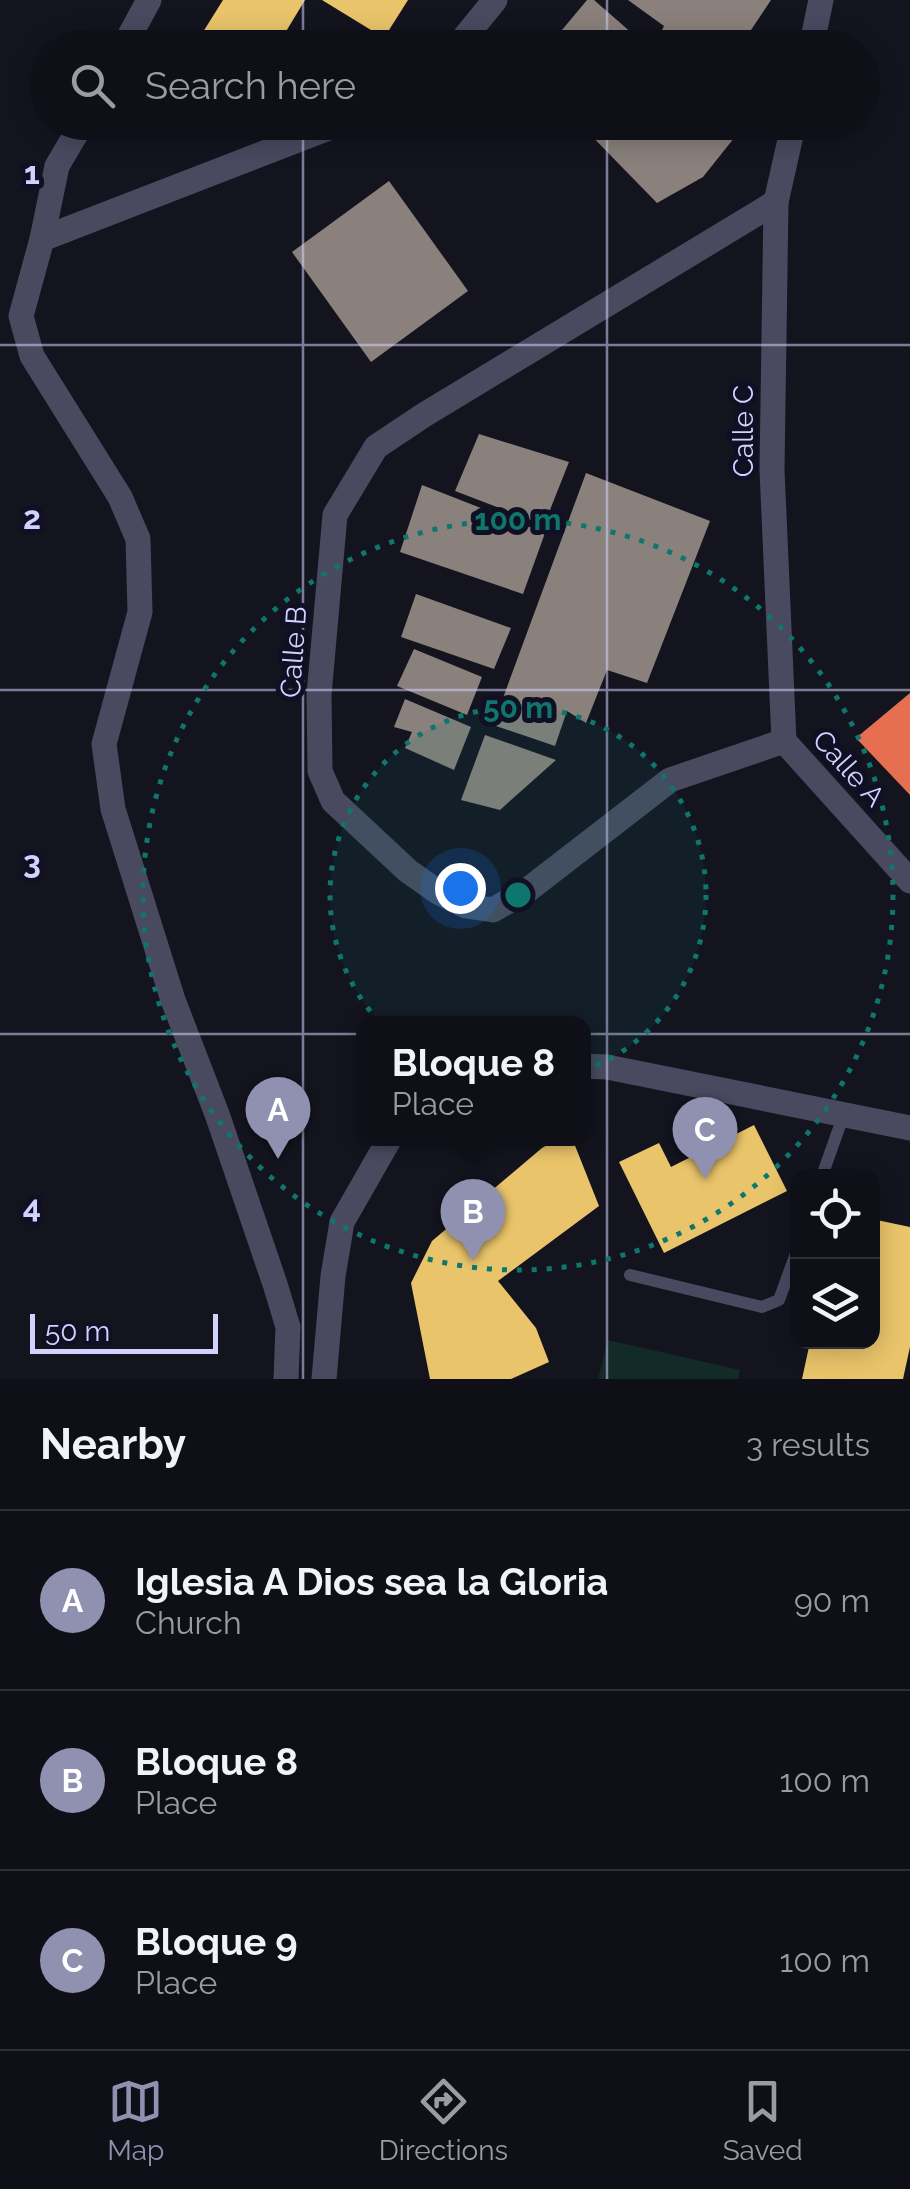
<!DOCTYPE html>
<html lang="en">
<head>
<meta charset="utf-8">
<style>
	:root { --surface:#0f0f17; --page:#181820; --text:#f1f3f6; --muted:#9b9ca1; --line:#2f2f36; --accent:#9090b0 }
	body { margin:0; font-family:Raleway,sans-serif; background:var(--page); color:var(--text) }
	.controls { position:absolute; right:30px; bottom:30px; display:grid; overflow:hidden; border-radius:20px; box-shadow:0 5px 25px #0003 }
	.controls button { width:90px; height:90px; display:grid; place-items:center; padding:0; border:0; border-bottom:2px solid var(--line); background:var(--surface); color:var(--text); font:50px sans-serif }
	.scale { position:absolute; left:30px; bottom:25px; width:188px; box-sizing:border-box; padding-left:10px; border:5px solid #d2d2fe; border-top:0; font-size:28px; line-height:35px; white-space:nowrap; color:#d2d2fe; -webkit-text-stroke:8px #100f24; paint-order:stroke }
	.you { position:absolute; left:460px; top:888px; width:35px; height:35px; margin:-25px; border:8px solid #fff; border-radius:50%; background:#1a73e8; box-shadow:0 0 0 15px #1a73e833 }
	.badge { display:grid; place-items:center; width:65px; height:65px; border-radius:50%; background:var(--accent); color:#fff; font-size:32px; font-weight:700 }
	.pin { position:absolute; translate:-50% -82px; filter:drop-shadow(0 2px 5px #0008) }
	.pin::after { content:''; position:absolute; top:52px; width:35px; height:30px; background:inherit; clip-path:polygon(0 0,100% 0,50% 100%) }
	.popup { position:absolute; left:356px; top:1016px; width:235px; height:130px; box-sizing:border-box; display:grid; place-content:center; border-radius:20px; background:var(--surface); filter:drop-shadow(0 2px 8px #0005); font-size:32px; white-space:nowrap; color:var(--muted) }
	.popup b { font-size:38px; color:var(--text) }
	.popup::after { content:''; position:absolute; left:50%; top:100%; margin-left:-20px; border:20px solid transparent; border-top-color:var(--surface) }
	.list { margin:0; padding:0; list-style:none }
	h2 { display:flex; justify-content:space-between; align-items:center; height:130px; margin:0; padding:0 40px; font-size:42px }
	h2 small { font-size:32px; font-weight:400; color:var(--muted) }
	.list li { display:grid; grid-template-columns:65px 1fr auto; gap:30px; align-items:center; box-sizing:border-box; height:180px; padding:0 40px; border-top:2px solid var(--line) }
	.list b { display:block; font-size:38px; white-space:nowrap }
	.list p { margin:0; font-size:32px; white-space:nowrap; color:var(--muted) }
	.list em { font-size:32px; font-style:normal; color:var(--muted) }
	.icon { flex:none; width:55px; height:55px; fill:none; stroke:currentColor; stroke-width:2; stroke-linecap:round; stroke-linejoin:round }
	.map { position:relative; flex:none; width:910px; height:1379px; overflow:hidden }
	.search { position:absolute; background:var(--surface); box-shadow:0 5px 25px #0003; left:30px; right:30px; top:30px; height:110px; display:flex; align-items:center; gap:25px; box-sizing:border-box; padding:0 35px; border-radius:55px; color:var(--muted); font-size:38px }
	.sheet { height:670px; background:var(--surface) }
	nav { display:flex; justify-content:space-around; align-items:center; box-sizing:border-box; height:140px; border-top:2px solid var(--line); background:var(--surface); font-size:28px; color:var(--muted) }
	nav a { display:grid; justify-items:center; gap:5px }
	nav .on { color:var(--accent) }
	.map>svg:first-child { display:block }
	.green { fill:#122a28 }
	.homes { fill:#e9c46a }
	.shops { fill:#e76f51 }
	.industry { fill:#8a817c }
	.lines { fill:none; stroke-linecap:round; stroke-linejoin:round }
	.service { stroke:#494a60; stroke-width:12 }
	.minor { stroke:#494a60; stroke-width:25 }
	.grid { fill:none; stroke:#d2d2fe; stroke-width:2.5; stroke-opacity:0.55 }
	.ring { fill:none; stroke:#0f766e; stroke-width:5; stroke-dasharray:5 10 }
	.labels { text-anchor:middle; stroke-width:10; stroke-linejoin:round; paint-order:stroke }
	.street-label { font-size:28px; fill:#d2d2fe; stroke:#100f24 }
	.grid-label { font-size:32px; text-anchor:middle; font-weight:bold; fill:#d2d2fe; stroke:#100f24; stroke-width:10; stroke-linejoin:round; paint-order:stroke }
	.centre { fill:#0f766e; stroke:#100f24; stroke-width:5 }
	.ring-label { font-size:30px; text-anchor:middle; font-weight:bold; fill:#0f766e; stroke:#100f24; stroke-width:10; stroke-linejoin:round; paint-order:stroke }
</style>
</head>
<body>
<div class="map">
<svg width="910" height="1379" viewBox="0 0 910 1379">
	<rect width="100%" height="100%" fill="#14141f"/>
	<path class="green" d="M 608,1340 L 740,1370 L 738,1379 L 598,1379 Z"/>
	<g class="homes">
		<path d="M 223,0 L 305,0 L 276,48 L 193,48 Z"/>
		<path d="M 322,0 L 408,0 L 384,38 Z"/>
		<path d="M 754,1125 L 787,1191 L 664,1253 L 619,1162 L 659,1143 L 671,1167 Z"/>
		<path d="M 559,1138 L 572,1138 L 599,1206 L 498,1281 L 536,1328 L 549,1362 L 511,1379 L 430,1379 L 411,1283 L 432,1241 L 542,1148 Z"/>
		<path d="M 872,1219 L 910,1227 L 910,1347 L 903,1379 L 802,1379 L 810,1342 L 872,1342 Z"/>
	</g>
	<path class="shops" d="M 910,693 L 910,795 L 856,738 Z"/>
	<g class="industry">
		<path d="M 587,0 L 594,0 L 649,48 L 547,48 Z"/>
		<path d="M 628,0 L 771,0 L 739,48 L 672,48 L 659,36 L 664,26 Z"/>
		<path d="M 578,122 L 735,122 L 742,128 L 703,177 L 657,203 Z"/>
		<path d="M 389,181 L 468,291 L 371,362 L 292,252 Z"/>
		<path d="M 479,434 L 569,462 L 544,525 L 455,491 Z"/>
		<path d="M 586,473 L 710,521 L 647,683 L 607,670 L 586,723 L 567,711 L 555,746 L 493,725 Z"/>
		<path d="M 422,485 L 545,533 L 523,594 L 400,552 Z"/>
		<path d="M 416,594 L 511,628 L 494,669 L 401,637 Z"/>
		<path d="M 414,649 L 482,677 L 467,715 L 397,686 Z"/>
		<path d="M 405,699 L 471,727 L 454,770 L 405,748 L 412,732 L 394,727 Z"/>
		<path d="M 485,735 L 556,760 L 500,810 L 461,800 Z"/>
	</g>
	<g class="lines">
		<g class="service">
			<path d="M 822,1176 L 844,1114"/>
			<path d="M 630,1275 L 762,1307 L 779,1300 L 798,1248"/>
		</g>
		<g class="minor">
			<path d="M 123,48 L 149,0"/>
			<path d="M 456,48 L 495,0"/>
			<path d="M 811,48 L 821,0"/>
			<path d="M 83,122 L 57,166 L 42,239 L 21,316 L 32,356 L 120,497 L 138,539 L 140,612 L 104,744 L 113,809 L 173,1000 L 217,1114 L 275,1284 L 288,1327 L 286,1379"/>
			<path d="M 776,202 L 424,415 L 376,447 L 335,515 L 319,695 L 320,771 L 333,801 L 408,871 L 438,892 L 466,906 L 493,910 L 529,889 L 670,780 L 784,741"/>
			<path d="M 42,239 L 344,122"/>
			<path d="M 784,741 L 772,470 L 776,202 L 794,122"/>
			<path d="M 784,741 L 910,881"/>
			<path d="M 583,1066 L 607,1067 L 910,1128"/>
			<path d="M 324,1379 L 333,1276 L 342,1222 L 390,1138"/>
		</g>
	</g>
	<path class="grid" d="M 303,0 L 303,48M 607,0 L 607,48M 303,122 L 303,1379M 607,122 L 607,1379M 0,345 L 910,345M 0,690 L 910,690M 0,1034 L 910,1034"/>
	<circle cx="518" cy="895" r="188" fill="#0f766e" fill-opacity=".12"/>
	<g class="ring">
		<circle cx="518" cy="895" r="188"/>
		<circle cx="518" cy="895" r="375"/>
	</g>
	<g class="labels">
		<g class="street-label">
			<text transform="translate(743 431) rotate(-90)" y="10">Calle C</text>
			<text transform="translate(293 652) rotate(-86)" y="10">Calle B</text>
			<text transform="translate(849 768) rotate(48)" y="10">Calle A</text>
		</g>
	</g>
	<g class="grid-label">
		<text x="32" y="184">1</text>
		<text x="32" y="529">2</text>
		<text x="32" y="873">3</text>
		<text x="32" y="1218">4</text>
	</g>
	<circle cx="518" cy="895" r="15" class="centre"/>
	<g class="ring-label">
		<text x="518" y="530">100 m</text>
		<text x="518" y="718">50 m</text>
	</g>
</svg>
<div class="controls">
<button><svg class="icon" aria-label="locate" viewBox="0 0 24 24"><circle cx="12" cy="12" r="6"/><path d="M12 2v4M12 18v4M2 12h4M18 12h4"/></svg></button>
<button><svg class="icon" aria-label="layers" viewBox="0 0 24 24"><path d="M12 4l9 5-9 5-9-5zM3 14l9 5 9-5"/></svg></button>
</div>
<div class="scale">50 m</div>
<div class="you"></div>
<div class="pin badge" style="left:278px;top:1159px">A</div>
<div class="pin badge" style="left:473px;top:1261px">B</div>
<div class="popup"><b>Bloque 8</b>Place</div>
<div class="pin badge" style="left:705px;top:1179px">C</div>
<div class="search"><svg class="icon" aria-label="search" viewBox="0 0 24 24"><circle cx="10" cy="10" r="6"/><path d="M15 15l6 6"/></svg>Search here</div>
</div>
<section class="sheet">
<h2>Nearby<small>3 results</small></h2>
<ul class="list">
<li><span class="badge">A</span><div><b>Iglesia A Dios sea la Gloria</b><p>Church</p></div><em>90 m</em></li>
<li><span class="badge">B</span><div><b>Bloque 8</b><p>Place</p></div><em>100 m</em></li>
<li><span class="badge">C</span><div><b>Bloque 9</b><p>Place</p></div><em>100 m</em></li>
</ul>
</section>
<nav>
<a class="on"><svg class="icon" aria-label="map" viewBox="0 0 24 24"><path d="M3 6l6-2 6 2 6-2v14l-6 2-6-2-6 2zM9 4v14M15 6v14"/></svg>Map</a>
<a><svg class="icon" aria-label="directions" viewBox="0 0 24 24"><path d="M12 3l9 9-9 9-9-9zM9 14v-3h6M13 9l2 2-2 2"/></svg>Directions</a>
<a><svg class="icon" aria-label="saved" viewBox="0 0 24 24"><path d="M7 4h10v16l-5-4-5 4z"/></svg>Saved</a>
</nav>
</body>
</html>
